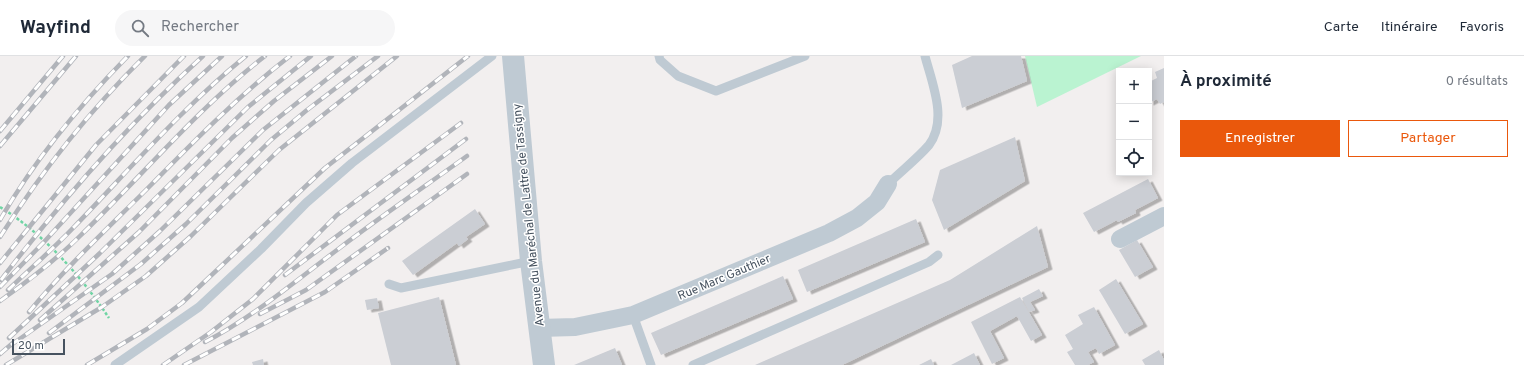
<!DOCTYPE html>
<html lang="fr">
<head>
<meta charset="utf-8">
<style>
	:root { --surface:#fff; --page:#f6f6f7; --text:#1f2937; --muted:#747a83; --line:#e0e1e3; --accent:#ea580c }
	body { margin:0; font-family:Overpass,sans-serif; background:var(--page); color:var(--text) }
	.controls { position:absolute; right:12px; top:12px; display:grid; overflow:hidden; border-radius:0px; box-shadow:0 2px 10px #0003 }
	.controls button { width:36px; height:36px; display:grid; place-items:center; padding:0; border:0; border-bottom:1px solid var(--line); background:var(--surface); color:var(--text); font:20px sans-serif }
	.scale { position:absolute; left:12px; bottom:10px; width:53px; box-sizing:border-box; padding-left:4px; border:2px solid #46525f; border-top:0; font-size:11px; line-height:14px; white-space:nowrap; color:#46525f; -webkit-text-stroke:3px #fff; paint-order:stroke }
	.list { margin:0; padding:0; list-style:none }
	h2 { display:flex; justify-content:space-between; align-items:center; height:52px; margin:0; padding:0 16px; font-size:17px }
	h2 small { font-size:13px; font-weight:400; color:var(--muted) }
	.actions { display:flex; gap:8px; padding:12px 16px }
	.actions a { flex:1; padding:9px 0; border:1px solid var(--accent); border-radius:0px; text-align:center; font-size:14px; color:var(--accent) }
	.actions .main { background:var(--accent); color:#fff }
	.icon { flex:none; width:22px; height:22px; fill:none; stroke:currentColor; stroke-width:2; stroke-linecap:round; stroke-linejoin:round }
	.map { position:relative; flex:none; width:1164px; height:309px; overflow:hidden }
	header { display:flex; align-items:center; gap:24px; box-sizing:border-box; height:56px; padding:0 20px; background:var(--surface); border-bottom:1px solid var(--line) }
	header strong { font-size:19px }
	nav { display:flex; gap:22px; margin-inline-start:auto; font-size:14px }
	.search { width:280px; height:36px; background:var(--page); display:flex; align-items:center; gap:10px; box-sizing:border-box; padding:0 14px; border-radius:22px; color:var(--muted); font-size:15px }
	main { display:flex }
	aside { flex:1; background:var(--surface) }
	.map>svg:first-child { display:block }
	.grass { fill:#baf3d1 }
	.building { fill:#cbced4; filter:url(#shadow) }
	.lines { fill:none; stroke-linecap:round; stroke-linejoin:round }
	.path { stroke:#6fd4a4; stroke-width:2.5; stroke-dasharray:3 2; stroke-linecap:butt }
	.service { stroke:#bfcad3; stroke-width:9 }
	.minor { stroke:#bfcad3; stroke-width:18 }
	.tertiary { stroke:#bfcad3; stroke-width:22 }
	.rail-casing { stroke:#b1b4ba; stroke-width:4.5 }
	.rail { stroke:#fff; stroke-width:3; stroke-dasharray:9; stroke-linecap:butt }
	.labels { text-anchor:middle; stroke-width:3; stroke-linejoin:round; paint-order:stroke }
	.street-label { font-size:12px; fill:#46525f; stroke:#fff }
</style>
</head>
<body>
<header>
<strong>Wayfind</strong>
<div class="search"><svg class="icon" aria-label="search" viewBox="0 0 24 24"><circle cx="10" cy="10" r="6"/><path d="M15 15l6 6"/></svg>Rechercher</div>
<nav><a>Carte</a><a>Itinéraire</a><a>Favoris</a></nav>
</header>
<main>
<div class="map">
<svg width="1164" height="309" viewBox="0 0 1164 309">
	<defs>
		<filter id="shadow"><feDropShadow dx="4.5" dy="2.5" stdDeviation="0" flood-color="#0004"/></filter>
	</defs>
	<rect width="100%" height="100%" fill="#f2efef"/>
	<path class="grass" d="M 1025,0 L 1141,0 L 1037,51 Z"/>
	<g class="building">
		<path d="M 972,0 L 1021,0 L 1027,25 L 962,52 L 952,9 Z"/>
		<path d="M 1164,12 L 1164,46 L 1160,48 L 1157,43 L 1149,47 L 1149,26 L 1157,22 L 1155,16 Z"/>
		<path d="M 1015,81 L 1025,125 L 944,174 L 932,144 L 940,114 Z"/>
		<path d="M 1148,123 L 1158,142 L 1135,154 L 1136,157 L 1118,166 L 1117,164 L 1094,176 L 1083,157 Z"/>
		<path d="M 475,153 L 485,168 L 466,181 L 468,183 L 459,190 L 457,187 L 413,219 L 402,205 Z"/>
		<path d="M 916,163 L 925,186 L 807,236 L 798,214 Z"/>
		<path d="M 1037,170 L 1048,211 L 842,309 L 755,309 L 950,224 Z"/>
		<path d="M 1137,184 L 1153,211 L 1135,221 L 1119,194 Z"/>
		<path d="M 783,220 L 793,243 L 661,299 L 651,277 Z"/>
		<path d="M 1116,223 L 1143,268 L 1125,278 L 1099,234 Z"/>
		<path d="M 1039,233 L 1043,240 L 1030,246 L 1035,254 L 1029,256 L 1022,242 Z"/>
		<path d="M 439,241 L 456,309 L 391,309 L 378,257 Z"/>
		<path d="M 1020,241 L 1042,279 L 1031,285 L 1017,260 L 990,275 L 1004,302 L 992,308 L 971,266 Z"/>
		<path d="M 377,242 L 379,252 L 367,254 L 365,244 Z"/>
		<path d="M 1094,251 L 1115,289 L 1099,298 L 1096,292 L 1088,296 L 1094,306 L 1088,309 L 1075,309 L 1067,296 L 1073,293 L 1065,279 L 1083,268 L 1078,259 Z"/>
		<path d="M 615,292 L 622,309 L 574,309 Z"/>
		<path d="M 1159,294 L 1164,304 L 1164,309 L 1145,309 L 1142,304 Z"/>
		<path d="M 974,297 L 980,309 L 951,309 Z"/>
		<path d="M 263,303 L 264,309 L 253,309 L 252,306 Z"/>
		<path d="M 931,303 L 934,309 L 919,309 Z"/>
	</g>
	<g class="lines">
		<path class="path" d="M 0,151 C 44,178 81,220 109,262"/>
		<g class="service">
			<path d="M 659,0 L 660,4 L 678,20 L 716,35 L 805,0"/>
			<path d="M 888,128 C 901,115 917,103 929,89 C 948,64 932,27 925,0"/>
			<path d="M 389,228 L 401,232 L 531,205"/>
			<path d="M 633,259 L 651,309"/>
			<path d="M 115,309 L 199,251 L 261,193 L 306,147 L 352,107 L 492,0"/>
			<path d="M 693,309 L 929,206 L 938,199"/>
		</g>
		<g class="minor">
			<path d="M 1120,183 L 1164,160"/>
			<path d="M 539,272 L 575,271 L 633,259 L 829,177 L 857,162 L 877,146 L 888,128"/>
		</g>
		<path class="tertiary" d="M 513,0 L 531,205 L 544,309"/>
		<defs>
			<g id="rail">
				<path d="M 0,75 L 63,0"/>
				<path d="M 0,90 L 76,0"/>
				<path d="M 0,164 C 35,103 79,50 128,0"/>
				<path d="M 0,181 C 42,115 89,55 145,0"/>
				<path d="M 0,207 L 96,89 L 184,0"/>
				<path d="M 285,219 L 466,83"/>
				<path d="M 1,224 C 62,144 128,68 203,0"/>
				<path d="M 0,231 L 44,186 L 169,49 L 222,0"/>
				<path d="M 8,234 C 30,213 53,193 74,171 C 130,113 183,51 246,0"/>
				<path d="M 0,245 C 28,225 56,204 80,180 C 142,120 197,53 265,0"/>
				<path d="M 29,256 C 65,212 107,173 147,133 C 193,86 238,40 290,0"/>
				<path d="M 260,258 L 306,234 L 467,118"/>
				<path d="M 40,264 L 139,176 L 232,82 L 274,45 L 332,0"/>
				<path d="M 49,277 L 141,208 L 186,168 L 271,84 L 307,54 L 378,0"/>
				<path d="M 9,282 L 100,197 L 248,51 L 311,0"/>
				<path d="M 205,286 C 253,261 294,226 337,194 C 380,161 424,131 467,100"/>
				<path d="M 11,289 L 112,218 L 160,175 L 263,74 L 356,0"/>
				<path d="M 0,298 L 14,286"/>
				<path d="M 6,309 L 102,251 L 146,220 L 191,180 L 279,94 L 397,0"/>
				<path d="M 87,309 L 147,273 L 182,247 L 325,112 L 468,0"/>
				<path d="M 163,309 L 211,276 L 253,243 L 337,159 L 461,67"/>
				<path d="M 184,309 L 325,236 L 388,192"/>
			</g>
		</defs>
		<use href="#rail" class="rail-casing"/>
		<use href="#rail" class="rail"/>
	</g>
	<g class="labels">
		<g class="street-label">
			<text transform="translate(528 159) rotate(-96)" y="4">Avenue du Maréchal de Lattre de Tassigny</text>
			<text transform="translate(724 221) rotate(-23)" y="4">Rue Marc Gauthier</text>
		</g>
	</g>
</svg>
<div class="controls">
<button>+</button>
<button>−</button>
<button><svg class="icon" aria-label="locate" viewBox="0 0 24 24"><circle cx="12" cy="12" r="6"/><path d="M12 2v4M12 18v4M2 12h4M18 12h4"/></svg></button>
</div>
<div class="scale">20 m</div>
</div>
<aside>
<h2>À proximité<small>0 résultats</small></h2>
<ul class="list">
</ul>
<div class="actions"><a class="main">Enregistrer</a><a>Partager</a></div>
</aside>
</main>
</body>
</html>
